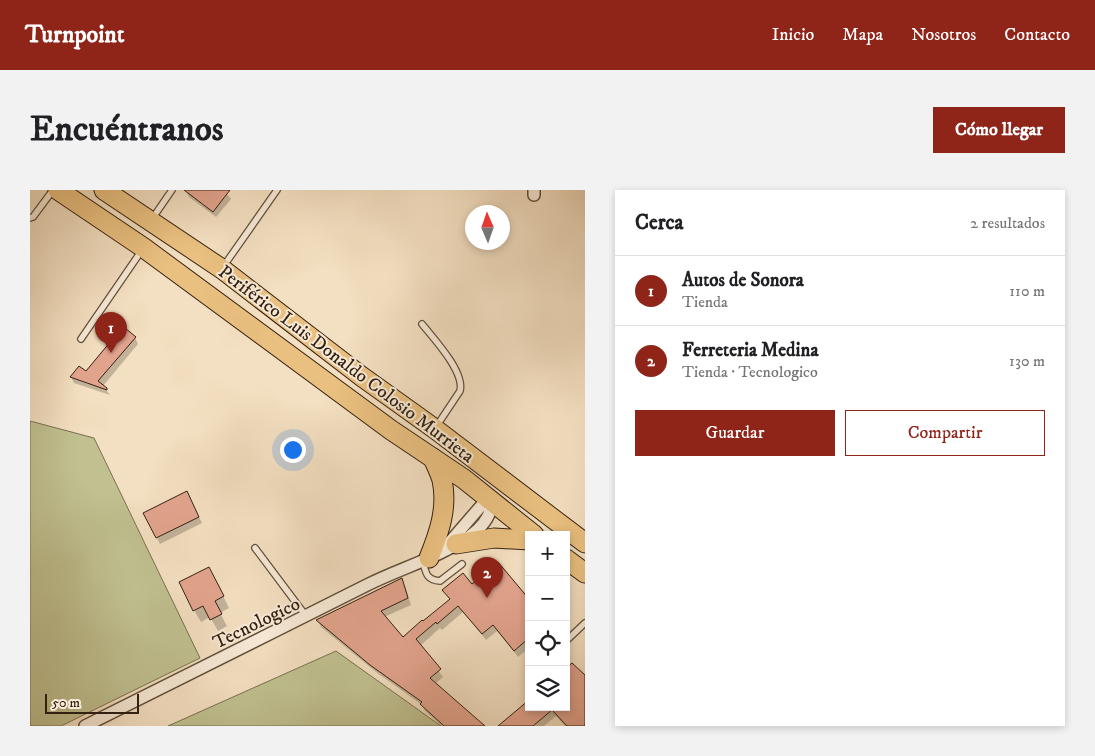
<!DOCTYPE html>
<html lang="es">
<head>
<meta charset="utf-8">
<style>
	:root { --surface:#fff; --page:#f2f2f2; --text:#202124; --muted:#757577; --line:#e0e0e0; --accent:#8f2418 }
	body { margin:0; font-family:"IM FELL DW Pica",serif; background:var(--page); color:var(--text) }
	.controls { position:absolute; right:15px; bottom:15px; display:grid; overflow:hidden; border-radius:0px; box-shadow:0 2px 8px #0003 }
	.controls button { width:45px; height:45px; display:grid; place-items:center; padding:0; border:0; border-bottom:1px solid var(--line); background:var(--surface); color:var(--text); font:25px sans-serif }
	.compass { position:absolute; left:435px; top:15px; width:45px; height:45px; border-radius:50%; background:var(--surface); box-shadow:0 2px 8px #0003; rotate:358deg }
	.scale { position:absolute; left:15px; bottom:12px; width:94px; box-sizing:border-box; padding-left:5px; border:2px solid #332111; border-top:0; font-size:14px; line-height:18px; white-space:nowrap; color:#332111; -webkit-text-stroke:4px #f7ead7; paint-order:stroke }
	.you { position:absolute; left:262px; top:259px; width:18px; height:18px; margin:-12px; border:4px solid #fff; border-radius:50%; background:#1a73e8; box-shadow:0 0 0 8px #1a73e833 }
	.badge { display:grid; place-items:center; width:32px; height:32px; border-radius:50%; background:var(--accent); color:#fff; font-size:16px; font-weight:700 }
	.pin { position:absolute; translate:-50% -41px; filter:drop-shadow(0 1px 2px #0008) }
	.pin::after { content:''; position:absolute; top:26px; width:18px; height:15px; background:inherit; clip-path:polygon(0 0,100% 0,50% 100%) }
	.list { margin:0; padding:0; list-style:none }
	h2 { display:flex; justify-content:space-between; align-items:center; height:65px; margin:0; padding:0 20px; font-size:21px }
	h2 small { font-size:16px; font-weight:400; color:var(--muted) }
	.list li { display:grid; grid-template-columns:32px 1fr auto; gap:15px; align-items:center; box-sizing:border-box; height:70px; padding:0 20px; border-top:1px solid var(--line) }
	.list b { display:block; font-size:19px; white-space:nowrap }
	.list p { margin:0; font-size:16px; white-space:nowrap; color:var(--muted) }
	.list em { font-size:16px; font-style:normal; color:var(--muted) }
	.actions { display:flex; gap:10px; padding:15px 20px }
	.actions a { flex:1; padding:11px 0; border:1px solid var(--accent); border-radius:0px; text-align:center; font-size:18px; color:var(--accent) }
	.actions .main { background:var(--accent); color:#fff }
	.icon { flex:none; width:28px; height:28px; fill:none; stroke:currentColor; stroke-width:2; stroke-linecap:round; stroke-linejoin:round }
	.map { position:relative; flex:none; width:555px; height:536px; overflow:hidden; border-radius:0px }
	header { display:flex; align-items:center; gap:30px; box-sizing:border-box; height:70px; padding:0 25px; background:var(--accent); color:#fff }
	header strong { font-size:24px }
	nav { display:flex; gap:28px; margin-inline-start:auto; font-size:18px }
	.intro { display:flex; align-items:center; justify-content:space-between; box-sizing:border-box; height:120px; padding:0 30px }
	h1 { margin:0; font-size:35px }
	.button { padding:12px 22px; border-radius:0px; background:var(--accent); color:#fff; font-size:18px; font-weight:700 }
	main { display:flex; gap:30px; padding:0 30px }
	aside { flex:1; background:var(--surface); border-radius:0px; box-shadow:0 2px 8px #0003 }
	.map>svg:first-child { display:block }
	.green { fill:#c0c090; stroke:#7a7050 }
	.shadow { fill:#0003 }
	.building { fill:#e3a48e; stroke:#332111 }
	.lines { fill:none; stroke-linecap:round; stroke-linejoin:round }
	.lane-casing { stroke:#63503d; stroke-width:8 }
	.street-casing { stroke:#63503d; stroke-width:14 }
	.primary-casing { stroke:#332111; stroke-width:21 }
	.lane { stroke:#f7ead7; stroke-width:5.5 }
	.street { stroke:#f7ead7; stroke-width:11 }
	.primary { stroke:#eac080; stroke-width:19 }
	.labels { text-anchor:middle; stroke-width:4; stroke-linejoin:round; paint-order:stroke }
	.street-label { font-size:19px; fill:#332111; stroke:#f7ead7 }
</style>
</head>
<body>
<header>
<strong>Turnpoint</strong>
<nav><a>Inicio</a><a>Mapa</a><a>Nosotros</a><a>Contacto</a></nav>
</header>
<div class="intro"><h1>Encuéntranos</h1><a class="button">Cómo llegar</a></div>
<main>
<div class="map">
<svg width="555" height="536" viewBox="0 0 555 536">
	<rect width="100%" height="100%" fill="#f3dfc1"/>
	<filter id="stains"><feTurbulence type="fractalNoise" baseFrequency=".004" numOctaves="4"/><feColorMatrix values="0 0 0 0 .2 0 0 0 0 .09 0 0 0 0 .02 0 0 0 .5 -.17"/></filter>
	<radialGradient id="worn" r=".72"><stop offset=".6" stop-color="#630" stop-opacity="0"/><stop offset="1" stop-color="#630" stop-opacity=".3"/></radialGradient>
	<g class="green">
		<path d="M 0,231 L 64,248 L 170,468 L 31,536 L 0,536 Z"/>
		<path d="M 306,461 L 411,536 L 138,536 Z"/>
	</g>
	<g class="shadow">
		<path d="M 194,0 L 201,9 L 186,27 L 159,7 L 156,1 Z"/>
		<path d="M 66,138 L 105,148 L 108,154 L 73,196 L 80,205 L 44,193 L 41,187 L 56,183 L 81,153 L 70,144 Z"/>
		<path d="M 160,309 L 172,333 L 130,354 L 115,324 Z"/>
		<path d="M 371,389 L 375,396 L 381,415 L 354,427 L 373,449 L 420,410 L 414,400 L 442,396 L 499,411 L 499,458 L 488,467 L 467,441 L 456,450 L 433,422 L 412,440 L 410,438 L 390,456 L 413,487 L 405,494 L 453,536 L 412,536 L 395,521 L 392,515 L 346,482 L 291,437 L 288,431 Z"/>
		<path d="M 185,390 L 199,418 L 190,423 L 197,436 L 188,441 L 180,427 L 171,432 L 164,420 Z"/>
		<path d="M 555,487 L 555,536 L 535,536 L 526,526 L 514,536 L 470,536 L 499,517 L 536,517 Z"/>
	</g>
	<g class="building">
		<path d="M 154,0 L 200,0 L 183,22 Z"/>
		<path d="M 77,123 L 106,147 L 68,191 L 77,198 L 77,200 L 40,187 L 49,176 L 56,181 L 81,151 L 65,138 Z"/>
		<path d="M 157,301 L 169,327 L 126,348 L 113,323 Z"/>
		<path d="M 468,372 L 499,409 L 499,448 L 484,461 L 463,435 L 452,444 L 428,416 L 407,434 L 406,432 L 386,449 L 411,479 L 400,488 L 455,536 L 414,536 L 390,514 L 392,512 L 340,475 L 286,430 L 372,388 L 378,408 L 351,421 L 373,447 L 392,430 L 393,431 L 420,409 L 412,400 L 433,383 L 442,394 Z"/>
		<path d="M 179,377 L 194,406 L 185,411 L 192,424 L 180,430 L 173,416 L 163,421 L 149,392 Z"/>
		<path d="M 542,473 L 555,485 L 555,536 L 537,536 L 522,520 L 503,536 L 468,536 L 499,510 L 499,517 L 536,517 L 536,478 Z"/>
	</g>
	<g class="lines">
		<defs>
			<g id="lane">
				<path d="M 0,28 L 3,27 L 23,0"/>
				<path d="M 122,29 L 142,0"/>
				<path d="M 193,77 L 247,0"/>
				<path d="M 392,134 C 404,149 435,182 430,201 L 406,237"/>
				<path d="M 51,149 L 112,60"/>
				<path d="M 225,358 L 276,426"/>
				<path d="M 393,372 C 396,384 397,390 410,391 L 432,374"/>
				<path d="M 536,451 L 555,433"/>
			</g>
			<g id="street">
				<path d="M 504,5 L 504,0"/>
				<path d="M 55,536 C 150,489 243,442 337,395 C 371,378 408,368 440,346 C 451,338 461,326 462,312 L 451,316 L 412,361"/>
			</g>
			<g id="primary">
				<path d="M 28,0 L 114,58 L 361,240 L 434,289 L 504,345"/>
				<path d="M 74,0 L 192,79 L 331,186 L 405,239 L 555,353"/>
				<path d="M 426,354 L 464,348 L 499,350"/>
				<path d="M 399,368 C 409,343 418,318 412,290 C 410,283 406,275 403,268"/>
				<path d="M 536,369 L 555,383"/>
			</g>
		</defs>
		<use href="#lane" class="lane-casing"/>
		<use href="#street" class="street-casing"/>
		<use href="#primary" class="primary-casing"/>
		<use href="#lane" class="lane"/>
		<use href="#street" class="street"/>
		<use href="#primary" class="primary"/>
	</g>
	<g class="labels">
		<g class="street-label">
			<text transform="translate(317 173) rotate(37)" y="7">Periférico Luis Donaldo Colosio Murrieta</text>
			<text transform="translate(226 432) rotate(-26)" y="7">Tecnologico</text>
		</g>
	</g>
	<rect width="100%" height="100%" filter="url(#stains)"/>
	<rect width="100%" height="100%" fill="url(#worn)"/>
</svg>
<div class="controls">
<button>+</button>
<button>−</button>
<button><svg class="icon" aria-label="locate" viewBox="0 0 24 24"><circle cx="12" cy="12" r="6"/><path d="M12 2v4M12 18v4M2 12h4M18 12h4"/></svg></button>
<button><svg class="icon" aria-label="layers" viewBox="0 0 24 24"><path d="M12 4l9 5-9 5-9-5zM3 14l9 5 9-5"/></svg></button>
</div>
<svg class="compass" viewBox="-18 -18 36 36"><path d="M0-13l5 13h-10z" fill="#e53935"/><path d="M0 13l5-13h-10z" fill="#757577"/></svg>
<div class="scale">50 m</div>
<div class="you"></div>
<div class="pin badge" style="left:81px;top:163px">1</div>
<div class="pin badge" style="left:457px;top:408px">2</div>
</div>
<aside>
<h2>Cerca<small>2 resultados</small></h2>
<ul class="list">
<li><span class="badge">1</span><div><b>Autos de Sonora</b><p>Tienda</p></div><em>110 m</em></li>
<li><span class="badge">2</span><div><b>Ferreteria Medina</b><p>Tienda · Tecnologico</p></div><em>130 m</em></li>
</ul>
<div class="actions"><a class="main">Guardar</a><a>Compartir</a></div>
</aside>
</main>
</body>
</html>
